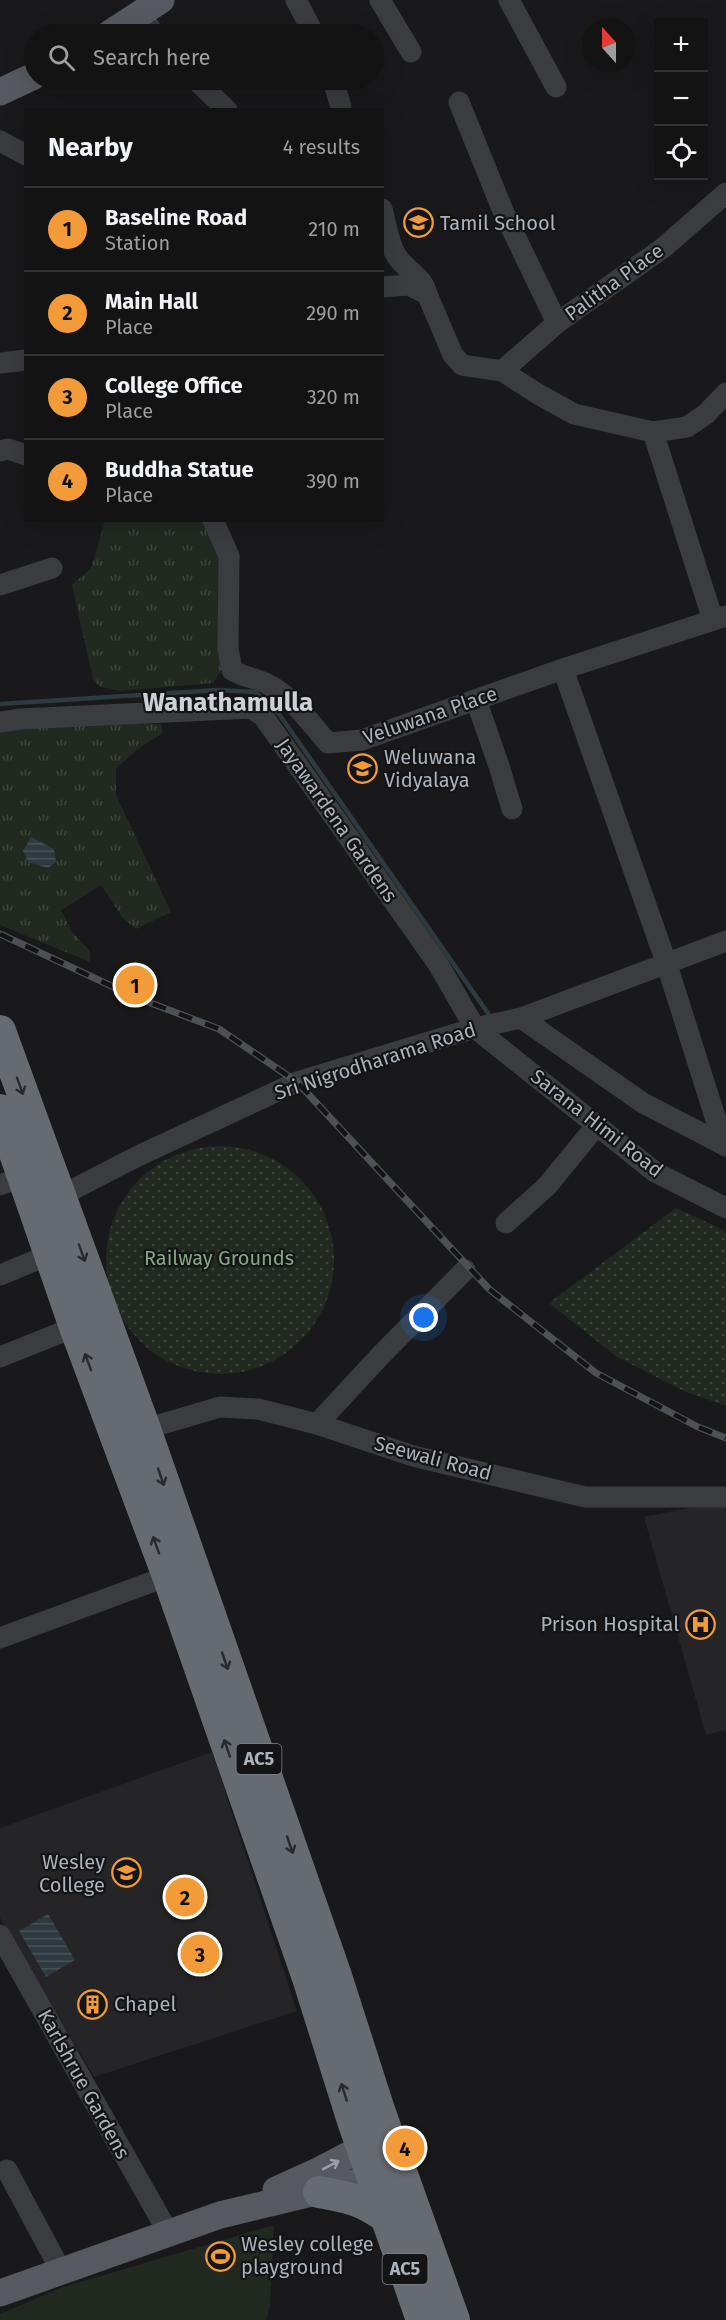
<!DOCTYPE html>
<html lang="en">
<head>
<meta charset="utf-8">
<style>
	:root { --surface:#131314; --page:#202022; --text:#f1f3f6; --muted:#9d9ea0; --line:#323234; --accent:#f39b39 }
	body { margin:0; font-family:"Fira Sans",sans-serif; background:var(--page); color:var(--text) }
	.controls { position:absolute; right:18px; top:18px; display:grid; overflow:hidden; border-radius:0px; box-shadow:0 6px 24px #0002 }
	.controls button { width:54px; height:54px; display:grid; place-items:center; padding:0; border:0; border-bottom:2px solid var(--line); background:var(--surface); color:var(--text); font:30px sans-serif }
	.compass { position:absolute; left:582px; top:18px; width:54px; height:54px; border-radius:50%; background:var(--surface); box-shadow:0 6px 24px #0002; rotate:339deg }
	.you { position:absolute; left:424px; top:1318px; width:21px; height:21px; margin:-15px; border:4px solid #fff; border-radius:50%; background:#1a73e8; box-shadow:0 0 0 9px #1a73e833 }
	.badge { display:grid; place-items:center; width:39px; height:39px; border-radius:50%; background:var(--accent); color:#111; font-size:20px; font-weight:700 }
	.pin { position:absolute; translate:-50% -50%; border:3px solid #fff; box-shadow:0 2px 6px #0006 }
	.list { margin:0; padding:0; list-style:none }
	h2 { display:flex; justify-content:space-between; align-items:center; height:78px; margin:0; padding:0 24px; font-size:26px }
	h2 small { font-size:20px; font-weight:400; color:var(--muted) }
	.list li { display:grid; grid-template-columns:39px 1fr auto; gap:18px; align-items:center; box-sizing:border-box; height:84px; padding:0 24px; border-top:2px solid var(--line) }
	.list b { display:block; font-size:22px; white-space:nowrap }
	.list p { margin:0; font-size:20px; white-space:nowrap; color:var(--muted) }
	.list em { font-size:20px; font-style:normal; color:var(--muted) }
	.icon { flex:none; width:33px; height:33px; fill:none; stroke:currentColor; stroke-width:2; stroke-linecap:round; stroke-linejoin:round }
	.map { position:relative; flex:none; width:726px; height:2320px; overflow:hidden }
	.search { position:absolute; background:var(--surface); box-shadow:0 6px 24px #0002; left:24px; top:24px; width:360px; height:66px; display:flex; align-items:center; gap:15px; box-sizing:border-box; padding:0 21px; border-radius:33px; color:var(--muted); font-size:22px }
	.panel { position:absolute; background:var(--surface); box-shadow:0 6px 24px #0002; left:24px; top:108px; width:360px; height:414px; border-radius:0px }
	.map>svg:first-child { display:block }
	.built { fill:#252528 }
	.grass { fill:url(#grass-tufts) }
	.park { fill:url(#park-dots) }
	.pitch { fill:#212921 }
	.water { fill:url(#water-rules) }
	.lines { fill:none; stroke-linecap:round; stroke-linejoin:round }
	.stream { stroke:#2e3a40; stroke-width:4.5 }
	.minor { stroke:#3a3c40; stroke-width:21 }
	.major { stroke:#56595f; stroke-width:27 }
	.highway { stroke:#666a71; stroke-width:32 }
	.rail-casing { stroke:#4d5055; stroke-width:7 }
	.rail { stroke:#141416; stroke-width:4.5; stroke-dasharray:14; stroke-linecap:butt }
	.oneway { stroke:#282a2d }
	.oneway2 { stroke:#9aa0a9 }
	.labels { text-anchor:middle; stroke-width:4.5; stroke-linejoin:round; paint-order:stroke }
	.shield { fill:#141416; stroke:#7e838a; stroke-width:1.5 }
	.shield-label { font-size:18px; font-weight:bold; fill:#abb2bb }
	.poi-label { font-size:20px; fill:#abb2bb; stroke:#141416; text-anchor:start }
	.street-label { font-size:20px; fill:#abb2bb; stroke:#141416 }
	.park-label { font-size:20px; fill:#85a682; stroke:#141416 }
	.district-label { font-size:26px; font-weight:bold; fill:#ccd1d7; stroke:#141416 }
</style>
</head>
<body>
<div class="map">
<svg width="726" height="2320" viewBox="0 0 726 2320">
	<defs>
		<pattern id="grass-tufts" width="24" height="20" patternUnits="userSpaceOnUse" patternTransform="scale(1.5)"><rect width="24" height="20" fill="#212921"/><path d="M3 7l-1-3M5 7V3M7 7l1-3M15 17l-1-3M17 17v-4M19 17l1-3" fill="none" stroke="#3f463f"/></pattern>
		<pattern id="park-dots" width="8" height="8" patternUnits="userSpaceOnUse" patternTransform="scale(1.5)"><rect width="8" height="8" fill="#212921"/><path d="M2 2h.1M6 6h.1" fill="none" stroke="#3f463f" stroke-width="1.8" stroke-linecap="round"/></pattern>
		<pattern id="water-rules" width="6" height="5" patternUnits="userSpaceOnUse" patternTransform="scale(1.5)"><rect width="6" height="5" fill="#2e3a40"/><path d="M0 2.5h6" fill="none" stroke="#4a545a"/></pattern>
	</defs>
	<rect width="100%" height="100%" fill="#19191b"/>
	<g class="built">
		<path d="M 726,1502 L 726,1730 L 706,1735 L 644,1517 L 712,1503 Z"/>
		<path d="M 212,1752 L 297,2011 L 94,2077 L 0,1918 L 0,1828 Z"/>
	</g>
	<g class="grass">
		<path d="M 105,521 L 206,521 L 225,561 L 222,669 L 213,683 L 120,691 L 100,687 L 93,679 L 72,585 L 91,568 Z"/>
		<path d="M 54,724 L 161,724 L 163,733 L 139,748 L 116,769 L 116,795 L 171,912 L 136,929 L 123,918 L 101,885 L 61,910 L 73,933 L 90,951 L 90,962 L 0,925 L 0,729 Z"/>
	</g>
	<g class="park">
		<circle cx="220" cy="1260" r="114"/>
		<path d="M 676,1208 L 726,1231 L 726,1406 L 686,1392 L 617,1357 L 549,1303 Z"/>
	</g>
	<path class="pitch" d="M 274,2225 L 270,2307 L 266,2320 L 0,2320 L 0,2314 L 63,2287 Z"/>
	<g class="water">
		<path d="M 31,837 L 54,849 L 56,862 L 48,868 L 28,862 L 23,851 Z"/>
		<path d="M 48,1914 L 75,1960 L 46,1977 L 19,1931 Z"/>
	</g>
	<g class="lines">
		<path class="stream" d="M 0,704 L 218,690 L 255,692 L 279,714 L 492,1019"/>
		<g class="minor">
			<path d="M 296,0 L 314,34"/>
			<path d="M 380,0 L 411,52"/>
			<path d="M 509,0 L 556,87"/>
			<path d="M 141,14 L 154,34"/>
			<path d="M 196,80 L 227,110"/>
			<path d="M 333,80 L 341,107"/>
			<path d="M 459,102 L 503,211 L 557,323"/>
			<path d="M 0,141 L 26,155"/>
			<path d="M 382,209 C 386,223 388,242 396,255 C 404,269 421,275 426,291"/>
			<path d="M 382,287 L 409,285 L 427,294 L 453,355 L 462,365 L 502,371 L 538,394 L 574,414 L 653,432 L 687,427 L 706,414 L 726,393"/>
			<path d="M 0,363 L 26,360"/>
			<path d="M 502,371 L 557,323 L 663,248 L 726,193"/>
			<path d="M 653,432 L 713,620"/>
			<path d="M 0,451 L 8,449 L 26,455"/>
			<path d="M 213,520 L 229,556 L 228,649 L 232,670 C 244,678 259,678 271,686 C 294,699 311,724 328,743 L 362,740 L 563,669 L 726,616"/>
			<path d="M 0,585 L 52,568"/>
			<path d="M 563,669 L 666,962 L 724,1145"/>
			<path d="M 476,700 L 499,766 L 512,809"/>
			<path d="M 0,722 L 21,719 L 251,708 L 263,716 L 438,964 L 475,1028 L 655,1172 L 726,1208"/>
			<path d="M 521,1018 L 643,1103 L 726,1146"/>
			<path d="M 0,1185 L 24,1176"/>
			<path d="M 50,1205 L 72,1190 L 138,1156 L 297,1082 L 475,1028 L 521,1018 L 726,941"/>
			<path d="M 506,1223 L 547,1186 L 597,1125"/>
			<path d="M 0,1275 L 51,1254"/>
			<path d="M 0,1357 L 75,1327"/>
			<path d="M 317,1424 L 381,1355 L 465,1270"/>
			<path d="M 145,1429 L 220,1407 L 258,1409 L 317,1424 L 413,1456 L 585,1497 L 726,1497"/>
			<path d="M 0,1638 L 168,1576"/>
			<path d="M 0,1935 L 168,2232"/>
			<path d="M 7,2170 L 61,2271"/>
		</g>
		<g class="major">
			<path d="M 109,34 L 161,0"/>
			<path d="M 0,92 L 34,76"/>
			<path d="M 276,2190 L 320,2170 L 364,2147"/>
			<path d="M 0,2293 L 220,2215 L 374,2178"/>
		</g>
		<g class="highway">
			<path d="M 0,1031 L 145,1429 L 335,1973 L 379,2110 L 454,2320"/>
			<path d="M 0,1110 L 75,1327 L 168,1576 L 308,1978 L 353,2121 L 422,2320"/>
			<path d="M 319,2192 C 348,2197 363,2200 387,2218"/>
		</g>
		<defs>
			<path id="rail" d="M 0,934 L 135,997 L 219,1029 L 297,1082 L 489,1289 L 596,1373 L 698,1427 L 726,1438"/>
		</defs>
		<use href="#rail" class="rail-casing"/>
		<use href="#rail" class="rail"/>
	</g>
	<defs><path id="oneway-shaft" d="M-6 0H5M1.5-3L5.5 0L1.5 3" fill="none" stroke-width="1.6" stroke-linecap="round" stroke-linejoin="round" transform="scale(1.5)"/></defs>
	<g class="oneway">
		<use href="#oneway-shaft" transform="translate(20 1086) rotate(70)"/>
		<use href="#oneway-shaft" transform="translate(82 1253) rotate(70)"/>
		<use href="#oneway-shaft" transform="translate(88 1362) rotate(-110)"/>
		<use href="#oneway-shaft" transform="translate(161 1477) rotate(71)"/>
		<use href="#oneway-shaft" transform="translate(156 1545) rotate(-110)"/>
		<use href="#oneway-shaft" transform="translate(225 1661) rotate(71)"/>
		<use href="#oneway-shaft" transform="translate(227 1748) rotate(-109)"/>
		<use href="#oneway-shaft" transform="translate(290 1845) rotate(71)"/>
		<use href="#oneway-shaft" transform="translate(344 2092) rotate(-108)"/>
	</g>
	<use class="oneway2" href="#oneway-shaft" transform="translate(331 2165) rotate(-27)"/>
	<defs>
		<symbol id="school-ring" viewBox="-11 -11 22 22"><circle r="9.5" fill="#141416" stroke="#f39b39" stroke-width="1.5"/><path d="M0-5L7-2L0 1L-7-2ZM-4 1L0 2.5L4 1V4Q0 6-4 4Z" fill="#f39b39"/></symbol>
		<symbol id="hospital-ring" viewBox="-11 -11 22 22"><circle r="9.5" fill="#141416" stroke="#f39b39" stroke-width="1.5"/><path d="M-5-5h3v3.5h4V-5h3V5h-3V1.5h-4V5h-3Z" fill="#f39b39"/></symbol>
		<symbol id="building-ring" viewBox="-11 -11 22 22"><circle r="9.5" fill="#141416" stroke="#f39b39" stroke-width="1.5"/><path d="M-4-6H4V6H1V3H-1V6H-4ZM-2.5-4.3h1.7v1.8h-1.7ZM.8-4.3h1.7v1.8H.8ZM-2.5-1h1.7V.8h-1.7ZM.8-1h1.7V.8H.8Z" fill="#f39b39"/></symbol>
		<symbol id="stadium-ring" viewBox="-11 -11 22 22"><circle r="9.5" fill="#141416" stroke="#f39b39" stroke-width="1.5"/><path d="M0-5a6.5 5 0 1 0 0 10a6.5 5 0 1 0 0-10ZM-3.5-1.8h7v3.6h-7Z" fill="#f39b39"/></symbol>
	</defs>
	<g fill-rule="evenodd">
		<use href="#school-ring" x="402" y="206" width="33" height="33"/>
		<use href="#school-ring" x="346" y="752" width="33" height="33"/>
		<use href="#hospital-ring" x="684" y="1608" width="33" height="33"/>
		<use href="#school-ring" x="110" y="1856" width="33" height="33"/>
		<use href="#building-ring" x="76" y="1988" width="33" height="33"/>
		<use href="#stadium-ring" x="204" y="2240" width="33" height="33"/>
	</g>
	<g class="labels">
		<g class="shield">
			<rect x="236.5" y="1744" width="45" height="30" rx="4.5"/>
			<rect x="382.5" y="2254" width="45" height="30" rx="4.5"/>
		</g>
		<g class="shield-label">
			<text x="259" y="1765">AC5</text>
			<text x="405" y="2275">AC5</text>
		</g>
		<g class="poi-label">
			<text x="440" y="230">Tamil School</text>
			<text x="384" y="764">Weluwana<tspan x="384" dy="23">Vidyalaya</tspan></text>
			<text x="679" y="1631" text-anchor="end">Prison Hospital</text>
			<text x="105" y="1869" text-anchor="end">Wesley<tspan x="105" dy="23">College</tspan></text>
			<text x="114" y="2011">Chapel</text>
			<text x="241" y="2251">Wesley college<tspan x="241" dy="23">playground</tspan></text>
		</g>
		<g class="street-label">
			<text transform="translate(614 282) rotate(-36)" y="7">Palitha Place</text>
			<text transform="translate(430 715) rotate(-19)" y="7">Veluwana Place</text>
			<text transform="translate(337 820) rotate(55)" y="7">Jayawardena Gardens</text>
			<text transform="translate(375 1061) rotate(-18)" y="7">Sri Nigrodharama Road</text>
			<text transform="translate(597 1123) rotate(38)" y="7">Sarana Himi Road</text>
			<text transform="translate(433 1458) rotate(15)" y="7">Seewali Road</text>
			<text transform="translate(84 2084) rotate(61)" y="7">Karlshrue Gardens</text>
		</g>
		<g class="park-label">
			<text x="219" y="1265">Railway Grounds</text>
		</g>
		<g class="district-label">
			<text x="228" y="711">Wanathamulla</text>
		</g>
	</g>
</svg>
<div class="controls">
<button>+</button>
<button>−</button>
<button><svg class="icon" aria-label="locate" viewBox="0 0 24 24"><circle cx="12" cy="12" r="6"/><path d="M12 2v4M12 18v4M2 12h4M18 12h4"/></svg></button>
</div>
<svg class="compass" viewBox="-18 -18 36 36"><path d="M0-13l5 13h-10z" fill="#e53935"/><path d="M0 13l5-13h-10z" fill="#9d9ea0"/></svg>
<div class="you"></div>
<div class="pin badge" style="left:135px;top:985px">1</div>
<div class="pin badge" style="left:185px;top:1897px">2</div>
<div class="pin badge" style="left:200px;top:1954px">3</div>
<div class="pin badge" style="left:405px;top:2148px">4</div>
<div class="search"><svg class="icon" aria-label="search" viewBox="0 0 24 24"><circle cx="10" cy="10" r="6"/><path d="M15 15l6 6"/></svg>Search here</div>
<section class="panel">
<h2>Nearby<small>4 results</small></h2>
<ul class="list">
<li><span class="badge">1</span><div><b>Baseline Road</b><p>Station</p></div><em>210 m</em></li>
<li><span class="badge">2</span><div><b>Main Hall</b><p>Place</p></div><em>290 m</em></li>
<li><span class="badge">3</span><div><b>College Office</b><p>Place</p></div><em>320 m</em></li>
<li><span class="badge">4</span><div><b>Buddha Statue</b><p>Place</p></div><em>390 m</em></li>
</ul>
</section>
</div>
</body>
</html>
